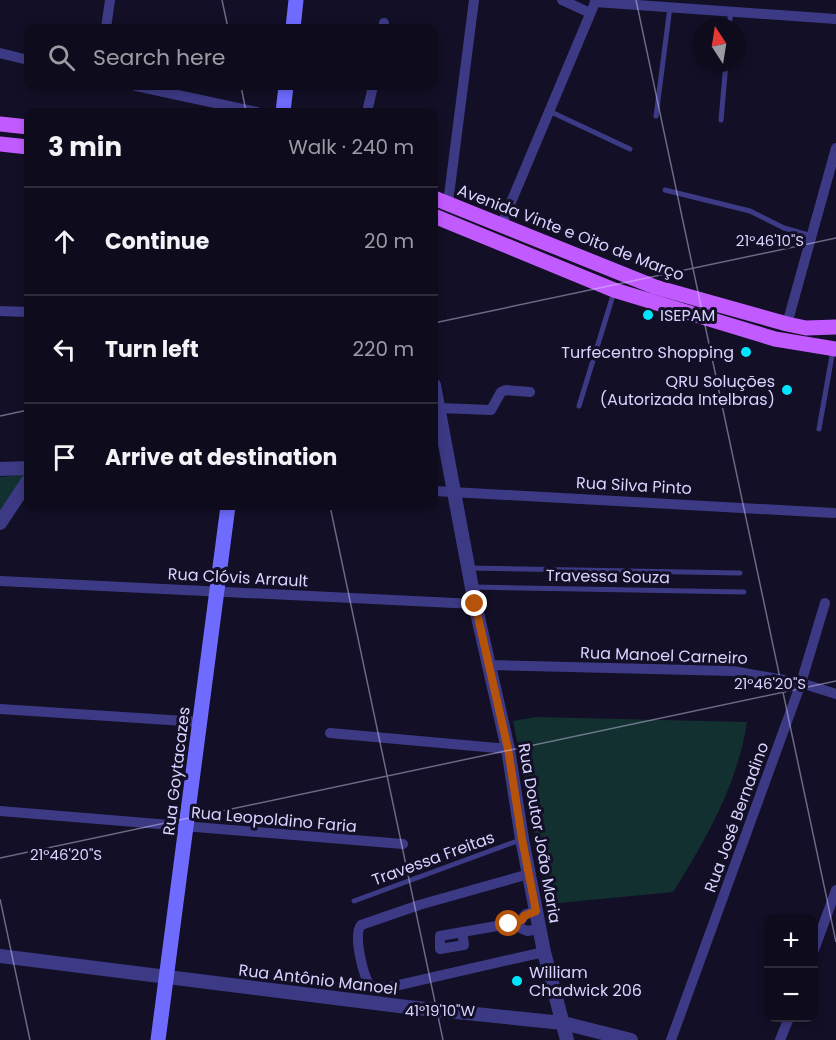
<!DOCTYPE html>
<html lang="en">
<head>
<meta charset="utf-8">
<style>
	:root { --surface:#0e0b1c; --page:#1c1929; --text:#f1f3f6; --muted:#9b9ba3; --line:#2e2b3b }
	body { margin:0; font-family:Poppins,sans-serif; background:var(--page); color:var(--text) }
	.controls { position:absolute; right:18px; bottom:18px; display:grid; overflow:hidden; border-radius:12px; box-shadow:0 3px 9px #0003 }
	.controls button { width:54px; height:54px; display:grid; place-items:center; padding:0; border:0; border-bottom:2px solid var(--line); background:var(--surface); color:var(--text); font:30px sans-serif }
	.compass { position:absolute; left:692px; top:18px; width:54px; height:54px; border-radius:50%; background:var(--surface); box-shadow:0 3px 9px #0003; rotate:348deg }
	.stop { position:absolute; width:18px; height:18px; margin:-14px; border:4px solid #b45309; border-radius:50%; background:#fff }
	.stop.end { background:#b45309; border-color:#fff; box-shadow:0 2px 6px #0008 }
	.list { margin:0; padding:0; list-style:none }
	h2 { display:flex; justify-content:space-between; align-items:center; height:78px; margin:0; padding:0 24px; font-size:26px }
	h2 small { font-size:20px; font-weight:400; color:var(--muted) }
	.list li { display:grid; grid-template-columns:39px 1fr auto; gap:18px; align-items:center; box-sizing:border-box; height:108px; padding:0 24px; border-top:2px solid var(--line) }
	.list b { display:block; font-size:22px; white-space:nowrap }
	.list em { font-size:20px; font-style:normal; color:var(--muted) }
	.icon { flex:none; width:33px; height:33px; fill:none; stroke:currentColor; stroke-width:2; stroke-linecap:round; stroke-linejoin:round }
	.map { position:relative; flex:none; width:836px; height:1040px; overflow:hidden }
	.search { position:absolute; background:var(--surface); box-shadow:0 3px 9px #0003; left:24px; top:24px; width:414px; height:66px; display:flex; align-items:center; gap:15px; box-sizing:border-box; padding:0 21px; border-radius:12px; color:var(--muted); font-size:22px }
	.panel { position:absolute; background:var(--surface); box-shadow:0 3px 9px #0003; left:24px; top:108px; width:414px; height:402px; border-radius:12px }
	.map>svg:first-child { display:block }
	.green { fill:#12302f }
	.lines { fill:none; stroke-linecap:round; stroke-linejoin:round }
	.service { stroke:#3d3a85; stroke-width:5 }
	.minor { stroke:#3d3a85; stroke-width:10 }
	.tertiary { stroke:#3d3a85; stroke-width:14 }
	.secondary { stroke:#6f6bff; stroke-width:15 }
	.primary { stroke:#c25bff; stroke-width:15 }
	.route { stroke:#b45309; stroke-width:8 }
	.ticks { fill:none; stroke:#d9d4ff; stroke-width:1.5; stroke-opacity:0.45 }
	.poi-dot { fill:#00e5ff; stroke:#130f26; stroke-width:2 }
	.labels { text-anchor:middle; stroke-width:6; stroke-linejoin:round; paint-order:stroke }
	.street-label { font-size:16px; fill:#d9d4ff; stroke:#130f26 }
	.poi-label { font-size:16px; fill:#d9d4ff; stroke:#130f26; text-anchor:start }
	.ticks-label { font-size:15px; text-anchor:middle; fill:#d9d4ff; stroke:#130f26; stroke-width:6; stroke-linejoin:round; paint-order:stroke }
</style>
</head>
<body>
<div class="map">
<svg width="836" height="1040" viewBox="0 0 836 1040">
	<rect width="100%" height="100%" fill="#130f26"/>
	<g class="green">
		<path d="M 28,474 L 0,512 L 0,477 Z"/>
		<path d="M 536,717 L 747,722 C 738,783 706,840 673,892 L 549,904 L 513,721 Z"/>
	</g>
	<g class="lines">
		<g class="service">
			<path d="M 729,27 L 731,11"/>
			<path d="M 549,111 L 630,149"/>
			<path d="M 656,116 L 670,7"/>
			<path d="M 721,120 L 726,63"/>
			<path d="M 665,190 L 750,211 L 784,228 L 812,236"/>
			<path d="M 579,406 L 614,292"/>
			<path d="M 819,429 L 833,350"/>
			<path d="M 470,568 L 740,573"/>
			<path d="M 473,587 L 744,592"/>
			<path d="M 354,901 L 520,840"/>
		</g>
		<g class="minor">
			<path d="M 562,0 L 590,13"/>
			<path d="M 595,2 L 836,19"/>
			<path d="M 106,28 L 110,0"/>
			<path d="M 383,28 L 384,23"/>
			<path d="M 0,53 L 28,60"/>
			<path d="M 136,86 L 257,112"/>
			<path d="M 367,112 L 373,86"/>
			<path d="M 448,203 L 474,0"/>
			<path d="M 501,226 L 596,0"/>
			<path d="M 0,311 L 28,312"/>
			<path d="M 787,324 L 836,148"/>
			<path d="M 439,408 L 491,410 L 501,392 L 506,390 L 530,392"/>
			<path d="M 434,491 L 834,513"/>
			<path d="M 0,581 L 475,604"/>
			<path d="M 488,665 L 733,671 L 801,683 L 836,694"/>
			<path d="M 0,709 L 200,722"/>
			<path d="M 330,733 L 508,749"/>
			<path d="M 0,811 L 403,844"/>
			<path d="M 529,874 L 419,905 L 361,925 C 353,935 363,975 370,986 L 386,988 L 544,952"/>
			<path d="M 512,924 L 527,931 L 540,929"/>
			<path d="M 462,932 L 464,945 L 440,949 L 440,936 L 519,922 L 526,914 L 536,911"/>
			<path d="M 814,950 L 836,890"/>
			<path d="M 671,1040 L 801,683 L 825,603"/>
			<path d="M 780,1040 L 789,1018"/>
		</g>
		<g class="tertiary">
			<path d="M 434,385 L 475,604 L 508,749 L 522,839 L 544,952 L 567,1040"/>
			<path d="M 0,469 L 28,468"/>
			<path d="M 0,523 L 28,481"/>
			<path d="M 0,956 L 407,1007 L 563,1023 L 631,1040"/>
		</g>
		<g class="secondary">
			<path d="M 293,28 L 296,0"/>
			<path d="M 283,112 L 286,86"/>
			<path d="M 158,1040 L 228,506"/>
		</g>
		<g class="primary">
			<path d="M 0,124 L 28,127"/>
			<path d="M 0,144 L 28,147"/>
			<path d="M 434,198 L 655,287 L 787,324 L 806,328 L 836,327"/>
			<path d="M 434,216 L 614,290 L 775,339 L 836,349"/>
		</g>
	</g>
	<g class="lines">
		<path class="route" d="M 475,604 L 508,749 L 522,839 L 536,911 L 524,916 L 522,920 L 509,924"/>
	</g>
	<path class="ticks" d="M 222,0 L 228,28M 636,0 L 836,942M 241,86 L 246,112M 434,323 L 836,238M 0,416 L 28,410M 330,506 L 443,1040M 0,858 L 836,681M 0,899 L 30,1040"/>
	<g class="poi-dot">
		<circle cx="648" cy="315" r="6"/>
		<circle cx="746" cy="352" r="6"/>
		<circle cx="787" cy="390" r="6"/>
		<circle cx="517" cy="981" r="6"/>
	</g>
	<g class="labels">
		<g class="street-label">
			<text transform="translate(571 232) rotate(21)" y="6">Avenida Vinte e Oito de Março</text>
			<text transform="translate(634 485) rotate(3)" y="6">Rua Silva Pinto</text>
			<text transform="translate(608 576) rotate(1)" y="6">Travessa Souza</text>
			<text transform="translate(238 577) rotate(3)" y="6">Rua Clóvis Arrault</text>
			<text transform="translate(664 655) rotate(2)" y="6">Rua Manoel Carneiro</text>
			<text transform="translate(176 771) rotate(-83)" y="6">Rua Goytacazes</text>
			<text transform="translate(736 817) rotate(-70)" y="6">Rua José Bernadino</text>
			<text transform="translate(274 819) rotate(5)" y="6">Rua Leopoldino Faria</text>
			<text transform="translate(540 833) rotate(80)" y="6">Rua Doutor João Maria</text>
			<text transform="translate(433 858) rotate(-20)" y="6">Travessa Freitas</text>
			<text transform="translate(318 979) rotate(7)" y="6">Rua Antônio Manoel</text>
		</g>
		<g class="poi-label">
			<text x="660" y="321">ISEPAM</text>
			<text x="734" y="358" text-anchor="end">Turfecentro Shopping</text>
			<text x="775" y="387" text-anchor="end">QRU Soluções<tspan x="775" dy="18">(Autorizada Intelbras)</tspan></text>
			<text x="529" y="978">William<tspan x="529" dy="18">Chadwick 206</tspan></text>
		</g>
	</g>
	<g class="ticks-label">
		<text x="770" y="246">21°46'10"S</text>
		<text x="770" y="689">21°46'20"S</text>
		<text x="66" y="860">21°46'20"S</text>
		<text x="440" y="1016">41°19'10"W</text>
	</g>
</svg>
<div class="controls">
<button>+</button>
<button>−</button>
</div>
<svg class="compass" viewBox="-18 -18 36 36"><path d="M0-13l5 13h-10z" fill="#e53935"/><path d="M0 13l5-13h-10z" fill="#9b9ba3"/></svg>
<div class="stop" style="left:509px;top:924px"></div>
<div class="stop end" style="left:475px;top:604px"></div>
<div class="search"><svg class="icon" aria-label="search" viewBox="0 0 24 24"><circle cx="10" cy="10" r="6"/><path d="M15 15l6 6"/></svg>Search here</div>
<section class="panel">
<h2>3 min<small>Walk · 240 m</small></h2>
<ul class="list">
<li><svg class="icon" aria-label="ahead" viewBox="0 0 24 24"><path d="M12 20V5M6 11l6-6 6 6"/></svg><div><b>Continue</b></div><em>20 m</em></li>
<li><svg class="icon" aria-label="left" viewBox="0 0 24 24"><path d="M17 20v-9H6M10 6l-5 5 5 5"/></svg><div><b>Turn left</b></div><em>220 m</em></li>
<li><svg class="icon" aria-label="arrive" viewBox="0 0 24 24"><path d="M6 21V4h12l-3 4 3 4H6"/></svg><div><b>Arrive at destination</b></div></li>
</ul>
</section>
</div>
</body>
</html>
